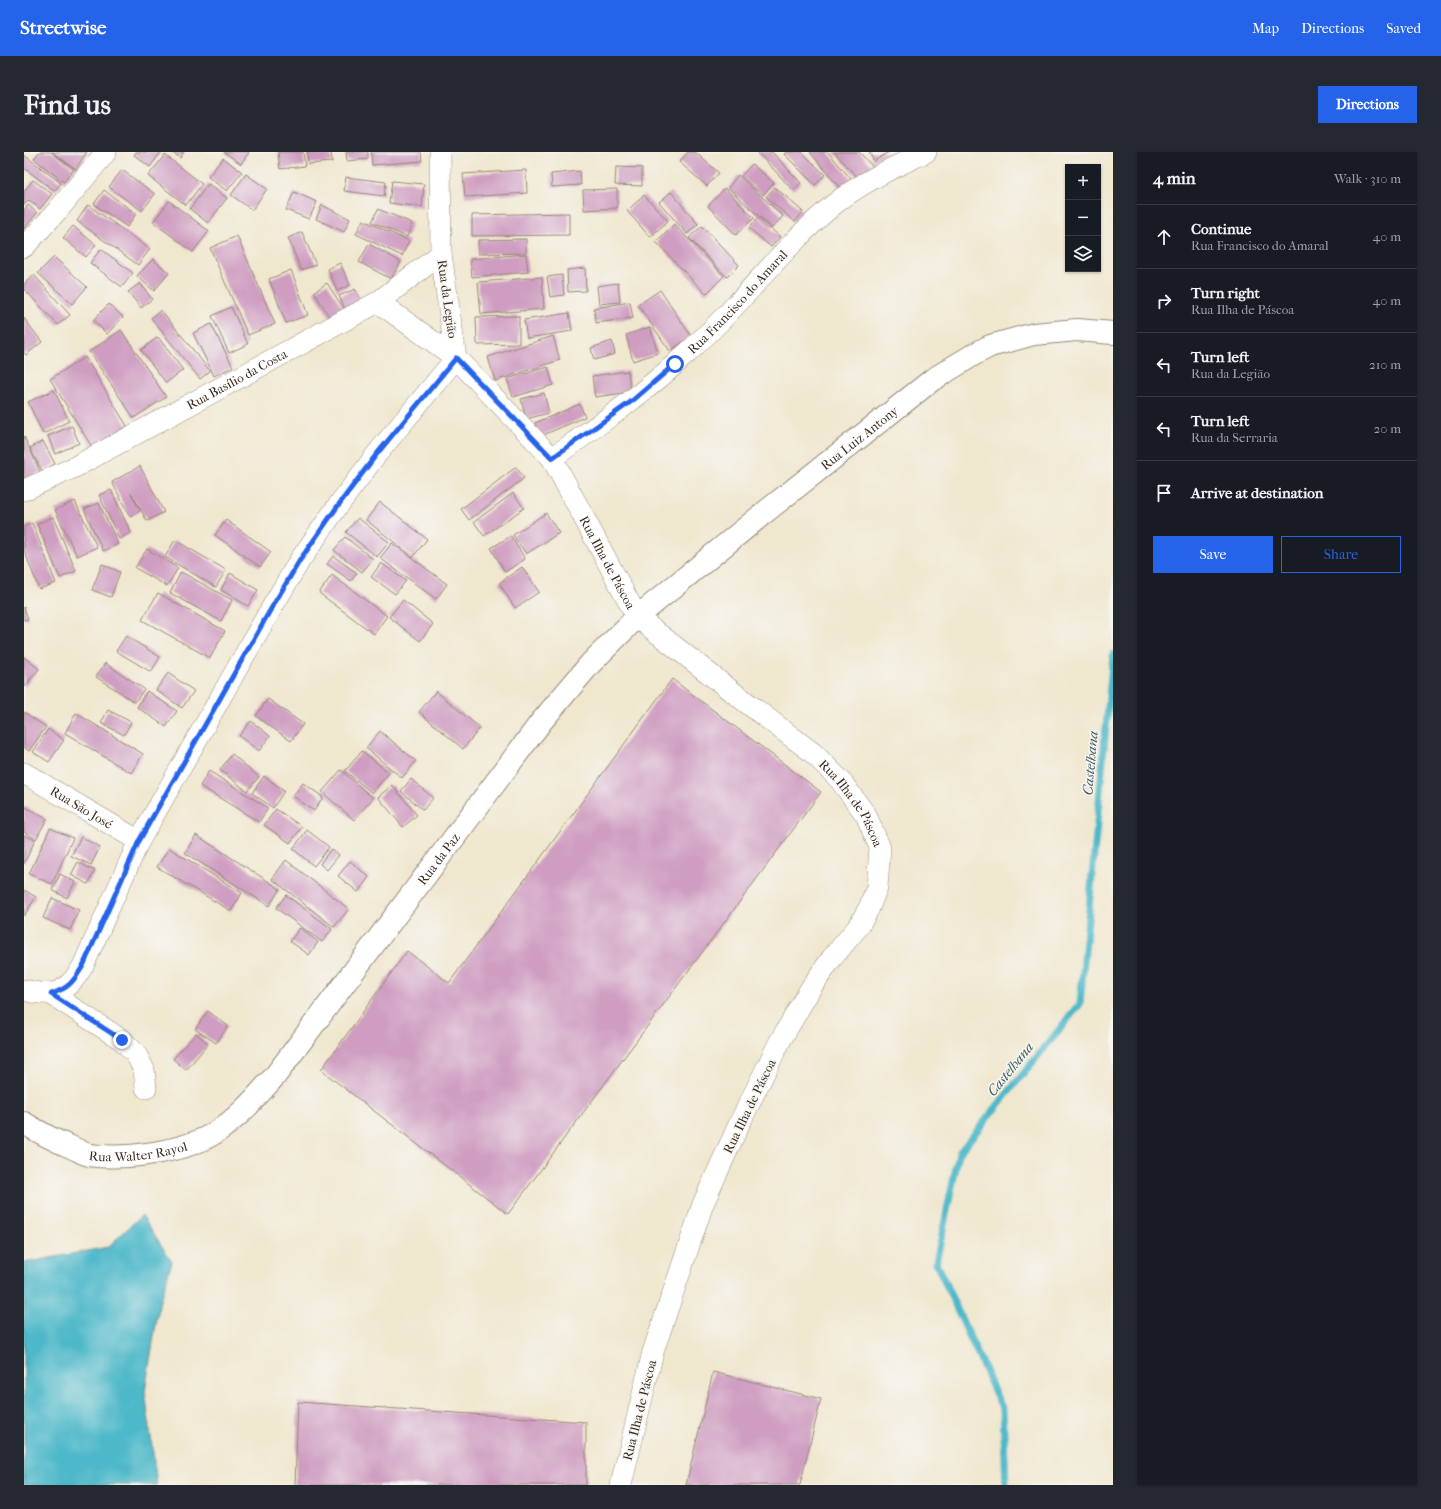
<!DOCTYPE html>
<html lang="en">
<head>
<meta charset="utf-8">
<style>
	:root { --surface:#171b24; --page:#242831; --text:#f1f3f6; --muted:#9ea1a6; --line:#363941; --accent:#2563eb }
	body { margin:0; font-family:"IM FELL French Canon",serif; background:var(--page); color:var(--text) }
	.controls { position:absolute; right:12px; top:12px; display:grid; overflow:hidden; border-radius:0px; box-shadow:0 1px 3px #0004 }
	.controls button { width:36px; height:36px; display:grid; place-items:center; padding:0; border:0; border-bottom:1px solid var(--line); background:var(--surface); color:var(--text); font:20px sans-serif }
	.stop { position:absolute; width:12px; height:12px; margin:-9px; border:3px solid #2563eb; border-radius:50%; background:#fff }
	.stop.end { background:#2563eb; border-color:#fff; box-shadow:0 1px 4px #0008 }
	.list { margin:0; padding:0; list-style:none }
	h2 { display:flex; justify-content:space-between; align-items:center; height:52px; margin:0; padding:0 16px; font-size:17px }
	h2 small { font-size:13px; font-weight:400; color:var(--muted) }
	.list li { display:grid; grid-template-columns:26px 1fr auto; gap:12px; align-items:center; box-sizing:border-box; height:64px; padding:0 16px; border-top:1px solid var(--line) }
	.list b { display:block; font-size:15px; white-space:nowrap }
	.list p { margin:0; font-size:13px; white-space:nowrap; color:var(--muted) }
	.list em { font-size:13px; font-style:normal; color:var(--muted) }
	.actions { display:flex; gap:8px; padding:12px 16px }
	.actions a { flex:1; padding:9px 0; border:1px solid var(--accent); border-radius:0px; text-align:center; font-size:14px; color:var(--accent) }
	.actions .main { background:var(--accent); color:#fff }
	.icon { flex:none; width:22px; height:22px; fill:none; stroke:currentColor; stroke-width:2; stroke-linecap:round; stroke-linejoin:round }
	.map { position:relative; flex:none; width:1089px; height:1333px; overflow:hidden; border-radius:0px }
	header { display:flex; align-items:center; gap:24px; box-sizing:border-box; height:56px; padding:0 20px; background:var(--accent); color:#fff }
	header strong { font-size:19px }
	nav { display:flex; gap:22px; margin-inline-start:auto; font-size:14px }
	.intro { display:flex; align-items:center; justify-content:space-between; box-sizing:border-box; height:96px; padding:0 24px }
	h1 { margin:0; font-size:28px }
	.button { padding:10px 18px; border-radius:0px; background:var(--accent); color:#fff; font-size:14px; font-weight:700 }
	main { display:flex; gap:24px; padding:0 24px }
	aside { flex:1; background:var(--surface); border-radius:0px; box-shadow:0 1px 3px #0004 }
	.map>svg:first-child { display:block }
	.water { fill:#4db8c9; stroke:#447174 }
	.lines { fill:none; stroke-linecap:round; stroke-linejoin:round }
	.stream { stroke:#4db8c9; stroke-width:7 }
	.building { fill:#cf9dc1 }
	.minor-casing { stroke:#968876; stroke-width:22 }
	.tertiary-casing { stroke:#968876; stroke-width:24 }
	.minor { stroke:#fff; stroke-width:21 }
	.tertiary { stroke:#fff; stroke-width:22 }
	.route { stroke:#2563eb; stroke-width:5 }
	.labels { text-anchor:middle; stroke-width:3; stroke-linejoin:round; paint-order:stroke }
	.street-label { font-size:13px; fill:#3b2a1e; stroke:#f6f6f2 }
	.water-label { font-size:14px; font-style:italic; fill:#415c5a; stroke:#f6f6f2 }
</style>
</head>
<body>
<header>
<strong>Streetwise</strong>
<nav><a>Map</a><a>Directions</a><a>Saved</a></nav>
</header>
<div class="intro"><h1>Find us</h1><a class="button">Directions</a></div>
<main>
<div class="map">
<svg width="1089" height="1333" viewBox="0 0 1089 1333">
	<rect width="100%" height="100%" fill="#f6f6f2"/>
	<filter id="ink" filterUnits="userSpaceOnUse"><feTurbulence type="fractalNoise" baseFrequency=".025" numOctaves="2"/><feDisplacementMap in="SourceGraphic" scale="8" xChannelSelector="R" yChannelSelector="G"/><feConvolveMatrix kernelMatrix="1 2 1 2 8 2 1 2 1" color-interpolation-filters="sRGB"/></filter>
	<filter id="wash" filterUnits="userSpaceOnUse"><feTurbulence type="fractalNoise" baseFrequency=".012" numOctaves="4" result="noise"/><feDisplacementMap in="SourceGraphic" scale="16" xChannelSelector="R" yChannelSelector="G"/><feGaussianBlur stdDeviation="0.9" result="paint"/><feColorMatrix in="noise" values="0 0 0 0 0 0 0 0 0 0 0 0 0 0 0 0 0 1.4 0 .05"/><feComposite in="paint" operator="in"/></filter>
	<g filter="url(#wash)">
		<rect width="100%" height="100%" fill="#f0e7cf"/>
		<path class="water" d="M 118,1063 L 148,1110 L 136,1148 L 121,1239 L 133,1333 L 0,1333 L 0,1111 L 84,1095 Z"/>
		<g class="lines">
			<path class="stream" d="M 982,1333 L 979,1258 L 912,1111 L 935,1001 L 1056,852 L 1089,502"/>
		</g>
		<g id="blocks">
			<g class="building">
				<path d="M 15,0 L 27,0 L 50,17 L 40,30 L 10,7 Z"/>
				<path d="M 28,0 L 63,0 L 52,17 Z"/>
				<path d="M 112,0 L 137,0 L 126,15 L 110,3 Z"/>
				<path d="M 148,0 L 160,0 L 156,6 Z"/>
				<path d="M 200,0 L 225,0 L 217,12 Z"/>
				<path d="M 254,0 L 279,0 L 281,14 L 256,17 Z"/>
				<path d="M 283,0 L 307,0 L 308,10 L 284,12 Z"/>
				<path d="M 322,0 L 344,0 L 344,7 L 323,9 Z"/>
				<path d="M 347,0 L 397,0 L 398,9 L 348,13 Z"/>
				<path d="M 664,0 L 671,0 L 695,21 L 683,34 L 655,10 Z"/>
				<path d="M 736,0 L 748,0 L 777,31 L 769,38 L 734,1 Z"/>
				<path d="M 762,0 L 778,0 L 801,23 L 791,33 L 760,2 Z"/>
				<path d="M 786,0 L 804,0 L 827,27 L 816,36 Z"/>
				<path d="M 810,0 L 835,0 L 850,16 L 837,29 Z"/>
				<path d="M 845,0 L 865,0 L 850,9 Z"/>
				<path d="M 0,3 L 37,31 L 31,39 L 0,16 Z"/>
				<path d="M 141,3 L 178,32 L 162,53 L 124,24 Z"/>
				<path d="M 199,6 L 218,20 L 203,39 L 184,25 Z"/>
				<path d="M 728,12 L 750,31 L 739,43 L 717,24 Z"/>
				<path d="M 592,15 L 618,16 L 618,34 L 591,33 Z"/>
				<path d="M 98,18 L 131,42 L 118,59 L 85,35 Z"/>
				<path d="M 502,18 L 503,41 L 441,45 L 439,22 Z"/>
				<path d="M 556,19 L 557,33 L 528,35 L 527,22 Z"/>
				<path d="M 222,22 L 243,37 L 228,58 L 207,43 Z"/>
				<path d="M 714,23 L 759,64 L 748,76 L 704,36 Z"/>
				<path d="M 322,25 L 362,30 L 360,44 L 320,39 Z"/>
				<path d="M 9,28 L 28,42 L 16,57 L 5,48 L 0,53 L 0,40 Z"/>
				<path d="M 368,29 L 400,32 L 398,55 L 365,51 Z"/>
				<path d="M 184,32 L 203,46 L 184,71 L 166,57 Z"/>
				<path d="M 751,35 L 779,60 L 771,70 L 742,45 Z"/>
				<path d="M 701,36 L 730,66 L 712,83 L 684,54 Z"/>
				<path d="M 593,37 L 593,56 L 560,58 L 559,38 Z"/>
				<path d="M 80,38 L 112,62 L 103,75 L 70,52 Z"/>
				<path d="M 270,40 L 293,50 L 285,67 L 262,58 Z"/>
				<path d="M 647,40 L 674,72 L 663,82 L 635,50 Z"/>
				<path d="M 620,43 L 644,69 L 626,85 L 603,59 Z"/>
				<path d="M 145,49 L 185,79 L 169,100 L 129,70 Z"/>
				<path d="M 4,53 L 13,61 L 0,77 L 0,58 Z"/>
				<path d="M 64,53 L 126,97 L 114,113 L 53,69 Z"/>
				<path d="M 298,53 L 326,67 L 320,80 L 292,67 Z"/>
				<path d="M 354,57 L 388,71 L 383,85 L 348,70 Z"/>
				<path d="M 545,61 L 545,83 L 448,84 L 448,63 Z"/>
				<path d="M 734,65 L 756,85 L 747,95 L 725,76 Z"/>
				<path d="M 339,68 L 385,89 L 378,104 L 332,82 Z"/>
				<path d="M 650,72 L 700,124 L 682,142 L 632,90 Z"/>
				<path d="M 49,74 L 72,93 L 62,105 L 39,86 Z"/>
				<path d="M 678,74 L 715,113 L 703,125 L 665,86 Z"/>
				<path d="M 278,80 L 292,113 L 277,118 L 264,86 Z"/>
				<path d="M 213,84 L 251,172 L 224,183 L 186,96 Z"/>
				<path d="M 502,87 L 502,101 L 454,102 L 454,88 Z"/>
				<path d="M 345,92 L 377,110 L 367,127 L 335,110 Z"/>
				<path d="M 77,97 L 109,121 L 98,135 L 66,111 Z"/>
				<path d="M 502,102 L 504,120 L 448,125 L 446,107 Z"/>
				<path d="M 30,105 L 63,135 L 48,152 L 14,121 Z"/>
				<path d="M 129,107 L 145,121 L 130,139 L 113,124 Z"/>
				<path d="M 316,111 L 326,133 L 313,139 L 304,117 Z"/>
				<path d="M 561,116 L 562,139 L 544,140 L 543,118 Z"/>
				<path d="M 267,118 L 284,163 L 262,171 L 245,127 Z"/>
				<path d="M 10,123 L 46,163 L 34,173 L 0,137 L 0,132 Z"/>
				<path d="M 538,123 L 540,143 L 526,145 L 523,125 Z"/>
				<path d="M 518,125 L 520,157 L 457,162 L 454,130 Z"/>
				<path d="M 116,131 L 128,147 L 117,156 L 104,140 Z"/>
				<path d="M 303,131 L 320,157 L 306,166 L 290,140 Z"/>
				<path d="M 594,131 L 596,150 L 575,152 L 573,134 Z"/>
				<path d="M 331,137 L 337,149 L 321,157 L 315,144 Z"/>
				<path d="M 636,138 L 667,184 L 646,199 L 614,153 Z"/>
				<path d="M 606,150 L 609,166 L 572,171 L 570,156 Z"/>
				<path d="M 85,152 L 99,165 L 83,182 L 69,168 Z"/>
				<path d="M 207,155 L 224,192 L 205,201 L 188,164 Z"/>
				<path d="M 137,158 L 186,219 L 176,227 L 127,166 Z"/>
				<path d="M 545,161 L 548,179 L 503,186 L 500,168 Z"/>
				<path d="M 495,164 L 495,192 L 453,193 L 452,165 Z"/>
				<path d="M 0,166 L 18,190 L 2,203 L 0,201 Z"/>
				<path d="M 187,172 L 209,215 L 190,224 L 169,181 Z"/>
				<path d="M 626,175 L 634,201 L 609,209 L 602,183 Z"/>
				<path d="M 97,178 L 142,245 L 110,266 L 65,200 Z"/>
				<path d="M 529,184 L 536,208 L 471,229 L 464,205 Z"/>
				<path d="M 134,185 L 159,218 L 142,231 L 117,198 Z"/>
				<path d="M 588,189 L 591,202 L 570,208 L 567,196 Z"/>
				<path d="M 61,205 L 103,274 L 68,295 L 26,227 Z"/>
				<path d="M 524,215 L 529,233 L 489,245 L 483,227 Z"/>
				<path d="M 604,219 L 607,240 L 571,245 L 568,224 Z"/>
				<path d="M 30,238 L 45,269 L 19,282 L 4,250 Z"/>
				<path d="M 520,241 L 525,261 L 502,267 L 497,247 Z"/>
				<path d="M 556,252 L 561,265 L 517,284 L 511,271 Z"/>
				<path d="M 48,274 L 55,291 L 31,302 L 24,284 Z"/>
				<path d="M 0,284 L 16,320 L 0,327 Z"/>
				<path d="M 19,289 L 31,312 L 18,319 L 6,296 Z"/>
				<path d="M 116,314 L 140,360 L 123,369 L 107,341 L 116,359 L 106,365 L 88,330 Z"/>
				<path d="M 492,315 L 500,326 L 445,368 L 437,357 Z"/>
				<path d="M 87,338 L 107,381 L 95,387 L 75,343 Z"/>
				<path d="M 489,341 L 500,356 L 460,384 L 450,370 Z"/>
				<path d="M 51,349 L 73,395 L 53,404 L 31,358 Z"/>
				<path d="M 356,350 L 403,387 L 389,405 L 342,368 Z"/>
				<path d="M 75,351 L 94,392 L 79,399 L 60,357 Z"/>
				<path d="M 522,361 L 535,381 L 502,402 L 489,383 Z"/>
				<path d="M 29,365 L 52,419 L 36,426 L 13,372 Z"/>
				<path d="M 334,366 L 365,390 L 353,405 L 322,380 Z"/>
				<path d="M 202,368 L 247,400 L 236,415 L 191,383 Z"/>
				<path d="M 8,371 L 32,431 L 15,437 L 0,398 L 0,375 Z"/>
				<path d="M 487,384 L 501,407 L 481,420 L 467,396 Z"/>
				<path d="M 321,385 L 349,407 L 338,420 L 310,398 Z"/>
				<path d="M 151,388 L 202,418 L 192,435 L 141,405 Z"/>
				<path d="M 368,391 L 423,432 L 412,447 L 356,406 Z"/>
				<path d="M 123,397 L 154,416 L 143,434 L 111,416 Z"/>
				<path d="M 309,404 L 333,421 L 327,429 L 303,412 Z"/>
				<path d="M 357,411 L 382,429 L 371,442 L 347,425 Z"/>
				<path d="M 78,412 L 96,420 L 87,445 L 68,438 Z"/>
				<path d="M 498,415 L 515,440 L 491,456 L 475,431 Z"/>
				<path d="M 157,420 L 208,448 L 197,469 L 146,441 Z"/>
				<path d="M 206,421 L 234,438 L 224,454 L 197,438 Z"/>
				<path d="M 308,423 L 363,464 L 350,482 L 295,441 Z"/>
				<path d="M 134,441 L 201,479 L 186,506 L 118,468 Z"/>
				<path d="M 379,448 L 409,472 L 396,489 L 365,465 Z"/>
				<path d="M 0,455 L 4,467 L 0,468 Z"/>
				<path d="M 102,484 L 136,505 L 127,520 L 92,499 Z"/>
				<path d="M 0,505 L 15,517 L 0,535 Z"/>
				<path d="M 81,511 L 120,537 L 111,550 L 72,525 Z"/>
				<path d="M 144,521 L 170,539 L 158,556 L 132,538 Z"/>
				<path d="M 648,527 L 797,640 L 484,1062 L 297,918 L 383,799 L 425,831 Z"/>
				<path d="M 123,539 L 153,559 L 142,575 L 113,555 Z"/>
				<path d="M 412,539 L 456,576 L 439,597 L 395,560 Z"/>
				<path d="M 244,547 L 279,572 L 267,589 L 232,564 Z"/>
				<path d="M 84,558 L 107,570 L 100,583 L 77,571 Z"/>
				<path d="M 0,560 L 22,575 L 5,599 L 0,595 Z"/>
				<path d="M 52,561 L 119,602 L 107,621 L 41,581 Z"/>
				<path d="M 227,569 L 246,584 L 235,599 L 215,584 Z"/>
				<path d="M 24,577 L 40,588 L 25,610 L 9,600 Z"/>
				<path d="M 356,579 L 392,609 L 378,626 L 342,596 Z"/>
				<path d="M 338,599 L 365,621 L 348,641 L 321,619 Z"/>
				<path d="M 208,602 L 235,625 L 223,639 L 196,618 Z"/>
				<path d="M 317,618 L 349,646 L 330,668 L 298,640 Z"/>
				<path d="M 185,619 L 244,656 L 235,670 L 176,634 Z"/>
				<path d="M 240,624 L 260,639 L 249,656 L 228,641 Z"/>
				<path d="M 387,627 L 409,646 L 399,658 L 377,639 Z"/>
				<path d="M 279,631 L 299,645 L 290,659 L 269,644 Z"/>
				<path d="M 368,633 L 393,663 L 379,675 L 354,645 Z"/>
				<path d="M 0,654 L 23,667 L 12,687 L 0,680 Z"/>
				<path d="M 252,657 L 278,675 L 266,691 L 240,673 Z"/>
				<path d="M 26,676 L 49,686 L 28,732 L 5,722 Z"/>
				<path d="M 283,678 L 305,695 L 290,714 L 269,697 Z"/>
				<path d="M 0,683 L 11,688 L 0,712 Z"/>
				<path d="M 172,683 L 256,737 L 245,754 L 161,701 Z"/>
				<path d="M 57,685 L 76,695 L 67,713 L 47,704 Z"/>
				<path d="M 145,696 L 218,741 L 207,759 L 133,715 Z"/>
				<path d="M 307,697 L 315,703 L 303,718 L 296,712 Z"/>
				<path d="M 262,708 L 325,757 L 310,775 L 248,727 Z"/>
				<path d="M 326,709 L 345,725 L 334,740 L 314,724 Z"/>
				<path d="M 54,710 L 71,719 L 64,732 L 47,723 Z"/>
				<path d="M 36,722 L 51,730 L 43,746 L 28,738 Z"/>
				<path d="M 0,738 L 12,745 L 0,764 Z"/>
				<path d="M 262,743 L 308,777 L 298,790 L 252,756 Z"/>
				<path d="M 28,746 L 55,758 L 46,778 L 19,766 Z"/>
				<path d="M 276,776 L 294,790 L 285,803 L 266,789 Z"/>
				<path d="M 184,859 L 204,874 L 192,891 L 171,877 Z"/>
				<path d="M 172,881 L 184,892 L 162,918 L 149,907 Z"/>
				<path d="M 689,1220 L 797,1247 L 776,1333 L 662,1333 Z"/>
				<path d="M 274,1250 L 562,1270 L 562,1333 L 271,1333 Z"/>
			</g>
		</g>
	</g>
	<g filter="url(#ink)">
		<use href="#blocks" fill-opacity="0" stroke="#968876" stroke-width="1"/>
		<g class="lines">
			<defs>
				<g id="minor">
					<path d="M 0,95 L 34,58 L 82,0"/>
					<path id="s1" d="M 354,150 L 432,206 L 528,306 L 613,465 L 706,538 L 789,601 L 816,628 L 842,663 L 856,696 L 853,735 L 845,756 L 834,775 L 808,806 L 788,834 L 755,891 L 716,970 L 679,1052 L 629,1200 L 597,1333"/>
					<path id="s2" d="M 528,306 C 570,276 612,247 650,213 C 670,195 689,177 707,158 C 740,123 771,85 808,54 C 836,31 870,15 902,0"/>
					<path id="s3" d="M 0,338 L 49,316 L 354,150 L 417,102"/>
					<path id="s4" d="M 0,621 L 115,689"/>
					<path d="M 0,838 C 30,846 43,841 59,814 L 115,689 L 244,462 L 276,408 L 313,355 L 352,303 L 432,206 L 417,102 L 416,0"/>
					<path d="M 27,842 L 98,888 L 112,902 L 120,918 L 122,936"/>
				</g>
				<g id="tertiary">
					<path id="s5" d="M 0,971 C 16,981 32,989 49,996 C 54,998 60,1002 65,1003 C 100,1008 162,1000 192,980 C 215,966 233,944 251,924 L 517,570 L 567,511 L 613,465 L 740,361 L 908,228 L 949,203 L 966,194 L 1010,182 L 1053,178 L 1089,181"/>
				</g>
			</defs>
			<use href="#minor" class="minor-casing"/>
			<use href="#tertiary" class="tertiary-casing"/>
			<use href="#minor" class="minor"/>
			<use href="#tertiary" class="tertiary"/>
		</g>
	</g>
	<g class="lines" filter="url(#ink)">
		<path class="route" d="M 98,888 L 27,842 C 45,836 49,830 59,814 L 115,689 L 244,462 L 276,408 L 313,355 L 352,303 L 432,206 L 528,306 L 608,249 L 651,212"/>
	</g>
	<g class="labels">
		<g class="street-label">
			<text transform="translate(424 147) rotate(82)" y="5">Rua da Legião</text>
			<text dy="5" stroke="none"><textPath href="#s2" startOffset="243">Rua Francisco do Amaral</textPath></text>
			<text dy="5" stroke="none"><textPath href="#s3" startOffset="240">Rua Basílio da Costa</textPath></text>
			<text dy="5" stroke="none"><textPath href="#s5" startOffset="1156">Rua Luiz Antony</textPath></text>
			<text dy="5" stroke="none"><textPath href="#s1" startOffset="353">Rua Ilha de Páscoa</textPath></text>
			<text dy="5" stroke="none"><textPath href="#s1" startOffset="701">Rua Ilha de Páscoa</textPath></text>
			<text dy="5" stroke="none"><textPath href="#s4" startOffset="67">Rua São José</textPath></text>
			<text dy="5" stroke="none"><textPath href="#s5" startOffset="557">Rua da Paz</textPath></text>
			<text transform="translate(725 954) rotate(-64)" y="5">Rua Ilha de Páscoa</text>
			<text dy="5" stroke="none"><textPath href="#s5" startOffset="122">Rua Walter Rayol</textPath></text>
			<text transform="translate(615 1258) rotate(-76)" y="5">Rua Ilha de Páscoa</text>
		</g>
		<g class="water-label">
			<text transform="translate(1066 611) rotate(-85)" y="5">Castelhana</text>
			<text transform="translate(986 917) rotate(-51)" y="5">Castelhana</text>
		</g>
	</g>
</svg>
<div class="controls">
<button>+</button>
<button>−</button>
<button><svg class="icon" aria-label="layers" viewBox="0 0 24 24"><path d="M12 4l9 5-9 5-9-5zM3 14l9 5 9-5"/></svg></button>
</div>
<div class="stop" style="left:651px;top:212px"></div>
<div class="stop end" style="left:98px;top:888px"></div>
</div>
<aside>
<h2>4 min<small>Walk · 310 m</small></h2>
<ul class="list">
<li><svg class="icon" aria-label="ahead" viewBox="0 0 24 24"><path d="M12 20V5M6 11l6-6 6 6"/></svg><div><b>Continue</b><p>Rua Francisco do Amaral</p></div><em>40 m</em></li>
<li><svg class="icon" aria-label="right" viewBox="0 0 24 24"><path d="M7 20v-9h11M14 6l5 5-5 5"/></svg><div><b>Turn right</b><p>Rua Ilha de Páscoa</p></div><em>40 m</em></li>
<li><svg class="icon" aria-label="left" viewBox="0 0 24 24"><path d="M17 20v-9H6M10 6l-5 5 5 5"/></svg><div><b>Turn left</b><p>Rua da Legião</p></div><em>210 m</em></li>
<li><svg class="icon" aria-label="left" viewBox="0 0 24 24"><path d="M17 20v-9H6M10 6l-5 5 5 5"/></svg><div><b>Turn left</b><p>Rua da Serraria</p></div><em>20 m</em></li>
<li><svg class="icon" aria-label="arrive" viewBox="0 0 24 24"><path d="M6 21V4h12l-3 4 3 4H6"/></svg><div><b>Arrive at destination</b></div></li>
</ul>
<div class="actions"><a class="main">Save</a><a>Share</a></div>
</aside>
</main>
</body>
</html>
